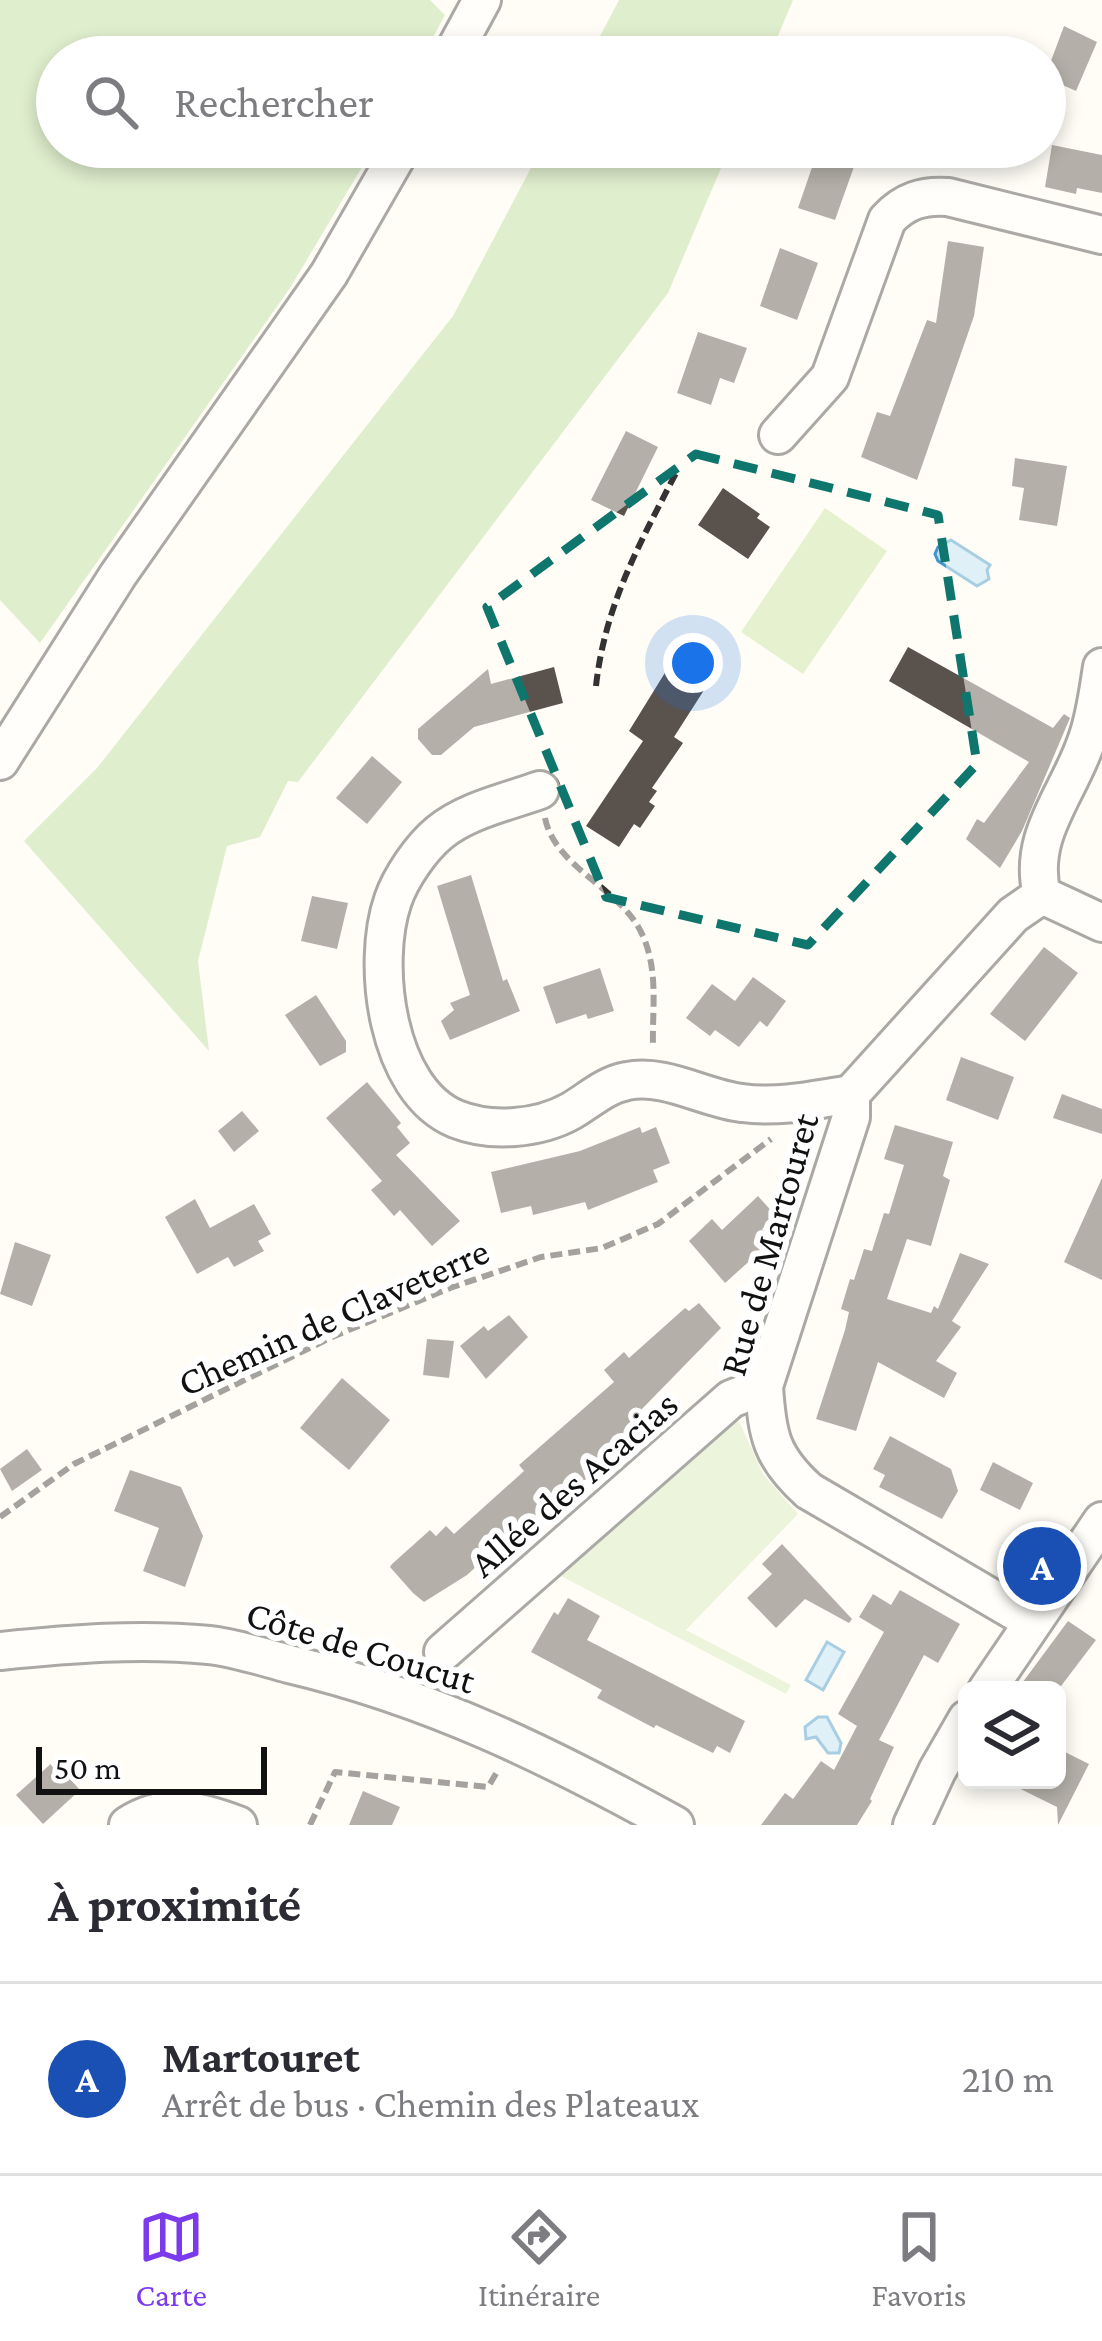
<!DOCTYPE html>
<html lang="fr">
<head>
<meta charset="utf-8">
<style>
	:root { --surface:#fff; --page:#f2f2f3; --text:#2b2b33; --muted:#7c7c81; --line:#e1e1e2; --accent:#7c3aed }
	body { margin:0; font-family:"Crimson Pro",serif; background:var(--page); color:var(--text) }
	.controls { position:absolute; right:36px; bottom:36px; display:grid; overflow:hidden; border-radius:18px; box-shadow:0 6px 18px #0003 }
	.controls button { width:108px; height:108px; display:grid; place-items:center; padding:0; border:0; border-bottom:3px solid var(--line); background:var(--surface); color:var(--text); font:60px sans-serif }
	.scale { position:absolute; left:36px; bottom:30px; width:231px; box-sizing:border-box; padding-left:12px; border:6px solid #111; border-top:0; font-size:33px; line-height:42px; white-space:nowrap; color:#111; -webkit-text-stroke:9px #fff; paint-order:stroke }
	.you { position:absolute; left:693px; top:663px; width:42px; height:42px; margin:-30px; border:9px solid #fff; border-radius:50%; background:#1a73e8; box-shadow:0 0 0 18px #1a73e833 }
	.badge { display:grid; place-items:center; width:78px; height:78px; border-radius:50%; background:var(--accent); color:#fff; font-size:39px; font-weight:700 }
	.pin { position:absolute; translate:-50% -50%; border:6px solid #fff; box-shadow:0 3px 12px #0006 }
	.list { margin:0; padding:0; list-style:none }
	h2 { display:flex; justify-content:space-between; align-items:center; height:156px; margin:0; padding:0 48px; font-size:51px }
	h2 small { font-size:39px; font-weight:400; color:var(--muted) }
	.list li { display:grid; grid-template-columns:78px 1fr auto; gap:36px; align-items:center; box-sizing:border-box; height:192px; padding:0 48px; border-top:3px solid var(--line) }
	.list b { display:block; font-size:45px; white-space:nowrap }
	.list p { margin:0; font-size:39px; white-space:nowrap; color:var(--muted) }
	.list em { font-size:39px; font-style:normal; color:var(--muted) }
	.icon { flex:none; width:66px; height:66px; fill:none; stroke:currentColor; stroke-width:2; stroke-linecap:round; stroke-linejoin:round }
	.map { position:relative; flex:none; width:1102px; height:1825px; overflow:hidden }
	.search { position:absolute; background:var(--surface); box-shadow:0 6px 18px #0003; left:36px; right:36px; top:36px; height:132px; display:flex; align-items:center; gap:30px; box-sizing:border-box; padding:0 42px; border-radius:66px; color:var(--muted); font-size:45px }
	.sheet { height:348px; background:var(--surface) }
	nav { display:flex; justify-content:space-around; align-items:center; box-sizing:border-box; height:168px; border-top:3px solid var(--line); background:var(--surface); font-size:33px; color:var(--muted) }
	nav a { display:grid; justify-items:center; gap:6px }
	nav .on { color:var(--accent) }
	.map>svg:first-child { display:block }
	.green { fill:#d5ebbd }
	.forest { fill:#b9dc9c }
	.pitch { fill:#e6f2cf }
	.water { fill:#b9e0f7; stroke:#3f96cf; stroke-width:3 }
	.building { fill:#5a524d }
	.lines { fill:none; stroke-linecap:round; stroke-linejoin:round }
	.minor-casing { stroke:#444; stroke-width:42 }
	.path { stroke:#333; stroke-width:6; stroke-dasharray:12 6; stroke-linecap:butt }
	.minor { stroke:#fff; stroke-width:36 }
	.marked { fill:none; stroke:#0f766e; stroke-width:9; stroke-dasharray:24 15; stroke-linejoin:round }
	.labels { text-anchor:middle; stroke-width:12; stroke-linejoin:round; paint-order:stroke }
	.street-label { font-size:39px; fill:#111; stroke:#fff }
</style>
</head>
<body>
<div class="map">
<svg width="1102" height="1825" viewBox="0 0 1102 1825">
	<rect width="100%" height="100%" fill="#fffdf5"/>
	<path class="green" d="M 739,1421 L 763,1474 L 798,1514 L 686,1630 L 791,1685 L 786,1694 L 561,1576 L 730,1423 Z"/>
	<g class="forest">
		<path d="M 0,0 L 430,0 L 445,15 L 422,57 L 57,57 L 57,147 L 374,147 L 290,288 L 40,643 L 0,600 Z"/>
		<path d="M 619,0 L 793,0 L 769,57 L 589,57 Z"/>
		<path d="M 542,147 L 730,147 L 668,293 L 298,782 L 288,781 L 260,837 L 227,846 L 198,961 L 209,1051 L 24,841 L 97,768 L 453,316 Z"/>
	</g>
	<path class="pitch" d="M 825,508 L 887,551 L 803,674 L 741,632 Z"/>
	<g class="water">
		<path d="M 951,540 L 990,565 L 987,570 L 989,579 L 977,586 L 938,561 L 935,554 L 938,547 Z"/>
		<path d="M 827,1642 L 844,1652 L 823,1690 L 806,1680 Z"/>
		<path d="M 818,1717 L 827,1717 L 841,1743 L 839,1753 L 828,1753 L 816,1737 L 806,1739 L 805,1727 Z"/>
	</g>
	<g class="building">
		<path d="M 1064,26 L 1097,42 L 1076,91 L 1045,77 Z"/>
		<path d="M 1052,145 L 1102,155 L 1102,193 L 1077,188 L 1076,194 L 1045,187 Z"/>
		<path d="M 819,147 L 861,147 L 835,220 L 798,208 Z"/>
		<path d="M 948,241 L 984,247 L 974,316 L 917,480 L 861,457 L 877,412 L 890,416 L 927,320 L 936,323 Z"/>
		<path d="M 780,248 L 818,263 L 797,320 L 760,306 Z"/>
		<path d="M 698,332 L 747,348 L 734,383 L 720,378 L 711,405 L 677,393 Z"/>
		<path d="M 626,431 L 658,447 L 624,516 L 591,500 Z"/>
		<path d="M 1015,458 L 1067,466 L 1057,526 L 1019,520 L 1024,488 L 1012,486 Z"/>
		<path d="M 723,488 L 760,514 L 757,518 L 770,527 L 748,559 L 698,525 Z"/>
		<path d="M 908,647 L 1053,728 L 1064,714 L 1070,718 L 1022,831 L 1000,868 L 966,839 L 977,819 L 984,823 L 1029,762 L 889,681 Z"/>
		<path d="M 671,663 L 706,687 L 674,737 L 683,743 L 652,788 L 657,791 L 649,802 L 655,806 L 640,828 L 634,824 L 619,847 L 586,826 L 643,741 L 629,731 Z"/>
		<path d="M 554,667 L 563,703 L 474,727 L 441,755 L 432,755 L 418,739 L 418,729 L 488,669 L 491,684 Z"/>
		<path d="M 372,756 L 402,782 L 367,824 L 336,798 Z"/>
		<path d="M 471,875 L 503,981 L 507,979 L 520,1011 L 450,1040 L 441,1021 L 454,1010 L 450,1003 L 470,995 L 437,886 Z"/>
		<path d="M 312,896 L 348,903 L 337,949 L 301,941 Z"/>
		<path d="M 1044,947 L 1078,973 L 1025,1041 L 990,1014 Z"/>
		<path d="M 600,968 L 614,1011 L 588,1019 L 586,1014 L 556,1024 L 543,987 Z"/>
		<path d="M 753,977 L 786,1001 L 767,1027 L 760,1021 L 739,1047 L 715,1030 L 710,1036 L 686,1018 L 712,984 L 735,1001 Z"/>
		<path d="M 316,995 L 346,1041 L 346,1052 L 320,1066 L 285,1015 Z"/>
		<path d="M 961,1057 L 1014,1077 L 998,1120 L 946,1100 Z"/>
		<path d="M 367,1082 L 401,1123 L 397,1127 L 410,1143 L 396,1155 L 460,1221 L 432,1246 L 400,1210 L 394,1216 L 371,1190 L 382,1181 L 326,1118 Z"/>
		<path d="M 1062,1094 L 1102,1109 L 1102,1134 L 1053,1118 Z"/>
		<path d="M 242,1111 L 259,1131 L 234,1152 L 218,1131 Z"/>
		<path d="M 895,1125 L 953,1142 L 943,1176 L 950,1180 L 931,1246 L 907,1239 L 887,1299 L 931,1313 L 934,1306 L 938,1309 L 960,1253 L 989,1264 L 952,1321 L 961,1327 L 936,1361 L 957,1373 L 944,1398 L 878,1362 L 856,1431 L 816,1419 L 845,1330 L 849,1312 L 841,1309 L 850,1279 L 854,1280 L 864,1249 L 872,1251 L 884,1213 L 889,1214 L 904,1165 L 884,1159 Z"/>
		<path d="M 640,1127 L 642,1133 L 656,1127 L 670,1163 L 653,1170 L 658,1182 L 588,1210 L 585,1202 L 533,1215 L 531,1206 L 501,1213 L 491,1172 L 580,1151 Z"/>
		<path d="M 1102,1178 L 1102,1280 L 1064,1262 Z"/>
		<path d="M 758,1196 L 776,1216 L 762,1229 L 773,1240 L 725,1283 L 689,1241 L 712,1219 L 722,1230 Z"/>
		<path d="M 195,1199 L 210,1228 L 254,1204 L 271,1234 L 258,1241 L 264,1251 L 234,1267 L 228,1257 L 197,1274 L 165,1217 Z"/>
		<path d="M 15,1242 L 51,1255 L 32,1306 L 0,1294 Z"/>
		<path d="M 699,1303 L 721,1328 L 641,1410 L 646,1416 L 599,1460 L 603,1464 L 510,1546 L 504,1541 L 467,1575 L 424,1602 L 413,1593 L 390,1567 L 392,1564 L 430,1530 L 436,1536 L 446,1526 L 454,1534 L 524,1471 L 519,1465 L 614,1382 L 604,1370 L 624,1352 L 629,1358 L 685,1308 L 689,1311 Z"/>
		<path d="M 509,1315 L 528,1337 L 486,1379 L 460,1346 L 484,1326 L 488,1331 Z"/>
		<path d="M 427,1339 L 454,1341 L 449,1378 L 423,1375 Z"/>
		<path d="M 342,1378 L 390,1420 L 349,1470 L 300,1428 Z"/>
		<path d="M 890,1436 L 951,1469 L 958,1491 L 942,1519 L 879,1487 L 885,1475 L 873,1469 Z"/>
		<path d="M 27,1449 L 42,1470 L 12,1491 L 0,1469 Z"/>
		<path d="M 993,1462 L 1033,1483 L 1020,1510 L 980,1490 Z"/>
		<path d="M 130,1470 L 181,1487 L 203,1536 L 185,1587 L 143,1571 L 159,1528 L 114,1511 Z"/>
		<path d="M 782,1544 L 852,1619 L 849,1623 L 805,1599 L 776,1628 L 747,1598 L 772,1574 L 762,1564 Z"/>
		<path d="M 900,1590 L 960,1624 L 938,1663 L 924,1655 L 879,1740 L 894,1747 L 870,1799 L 872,1801 L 857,1825 L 761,1825 L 785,1793 L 793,1799 L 821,1761 L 834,1770 L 857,1726 L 838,1714 L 884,1632 L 859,1617 L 873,1594 L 891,1605 Z"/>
		<path d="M 568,1598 L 600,1616 L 587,1640 L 745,1721 L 730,1753 L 717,1746 L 713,1753 L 656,1725 L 654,1728 L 597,1698 L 602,1690 L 531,1652 L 554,1612 L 558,1615 Z"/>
		<path d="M 1068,1621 L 1096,1640 L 1058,1690 L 1017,1690 Z"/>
		<path d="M 1057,1748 L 1089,1764 L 1058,1825 L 1057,1807 L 1002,1780 L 1057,1780 Z"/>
		<path d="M 54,1761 L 80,1790 L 43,1824 L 16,1795 Z"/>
		<path d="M 363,1791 L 400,1807 L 392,1825 L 349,1825 Z"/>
	</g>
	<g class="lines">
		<defs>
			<g id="minor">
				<path d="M 451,57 L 482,0"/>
				<path d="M 778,435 L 830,377 L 887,220 C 904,201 923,195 948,197 L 1102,235"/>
				<path d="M 1102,667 C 1098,692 1095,719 1086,742 C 1068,795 1027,836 1042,895 L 1102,923"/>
				<path d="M 0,761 L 118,575 L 329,274 L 402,147"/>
				<path d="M 540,790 C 507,802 467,810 439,833 C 421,848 401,877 393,900 C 371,963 386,1090 456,1119 C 491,1133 539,1129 571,1111 C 590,1100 605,1085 627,1081 C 665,1073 705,1099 742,1103 C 779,1108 814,1100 851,1094"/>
				<path d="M 1033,1622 L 809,1491 C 771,1457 767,1435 764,1386 L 851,1117 L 851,1094 L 1013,915 L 1042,895"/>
				<path d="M 0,1651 C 70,1644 139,1638 209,1645 C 236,1648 263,1657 289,1664 C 430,1697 550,1756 675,1825"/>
				<path d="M 443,1652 L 731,1399 L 764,1386"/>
				<path d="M 987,1690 L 1102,1521"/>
				<path d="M 128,1825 C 165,1801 199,1810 238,1825"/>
				<path d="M 912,1825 L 937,1771 L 967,1719"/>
			</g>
		</defs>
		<use href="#minor" class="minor-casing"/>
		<g class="path">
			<path d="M 596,686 C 605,605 639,545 676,473"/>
			<path d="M 545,818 C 555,868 621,888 642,934 C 659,970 652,1009 653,1047"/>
			<path d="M 0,1517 L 74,1464 L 332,1337 L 450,1288 L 541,1257 L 602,1248 L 658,1224 L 771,1139"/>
			<path d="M 310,1825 L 335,1772 L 488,1787 L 497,1772"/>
		</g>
		<use href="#minor" class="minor"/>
	</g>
	<path d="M0 0H1102V1825H0ZM 696,454 L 938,515 L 977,764 L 808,945 L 606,897 L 487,607 Z" fill="#fffdf5" fill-opacity=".55" fill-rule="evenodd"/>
	<path class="marked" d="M 696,454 L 938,515 L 977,764 L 808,945 L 606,897 L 487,607 Z"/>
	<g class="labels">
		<g class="street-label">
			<text transform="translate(768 1244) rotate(-74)" y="14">Rue de Martouret</text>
			<text transform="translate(333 1316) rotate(-24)" y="14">Chemin de Claveterre</text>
			<text transform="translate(573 1483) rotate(-41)" y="14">Allée des Acacias</text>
			<text transform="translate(361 1646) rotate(17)" y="14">Côte de Coucut</text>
		</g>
	</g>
</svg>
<div class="controls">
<button><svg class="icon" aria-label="layers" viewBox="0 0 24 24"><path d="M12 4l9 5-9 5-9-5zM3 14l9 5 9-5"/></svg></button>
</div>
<div class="scale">50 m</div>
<div class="you"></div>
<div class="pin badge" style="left:1042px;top:1566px;background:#1a4fb4">A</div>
<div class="search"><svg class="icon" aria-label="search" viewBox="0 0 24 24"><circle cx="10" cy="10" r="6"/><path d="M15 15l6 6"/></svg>Rechercher</div>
</div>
<section class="sheet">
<h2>À proximité<small></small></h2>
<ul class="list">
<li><span class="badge" style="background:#1a4fb4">A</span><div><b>Martouret</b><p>Arrêt de bus · Chemin des Plateaux</p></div><em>210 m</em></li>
</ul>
</section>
<nav>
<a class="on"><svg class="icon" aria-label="map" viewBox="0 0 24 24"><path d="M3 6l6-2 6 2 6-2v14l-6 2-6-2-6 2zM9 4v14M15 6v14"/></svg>Carte</a>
<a><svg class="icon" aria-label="directions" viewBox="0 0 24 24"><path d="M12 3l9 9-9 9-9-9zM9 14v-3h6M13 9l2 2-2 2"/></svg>Itinéraire</a>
<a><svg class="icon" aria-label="saved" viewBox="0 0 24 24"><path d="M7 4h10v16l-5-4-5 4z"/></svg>Favoris</a>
</nav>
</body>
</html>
